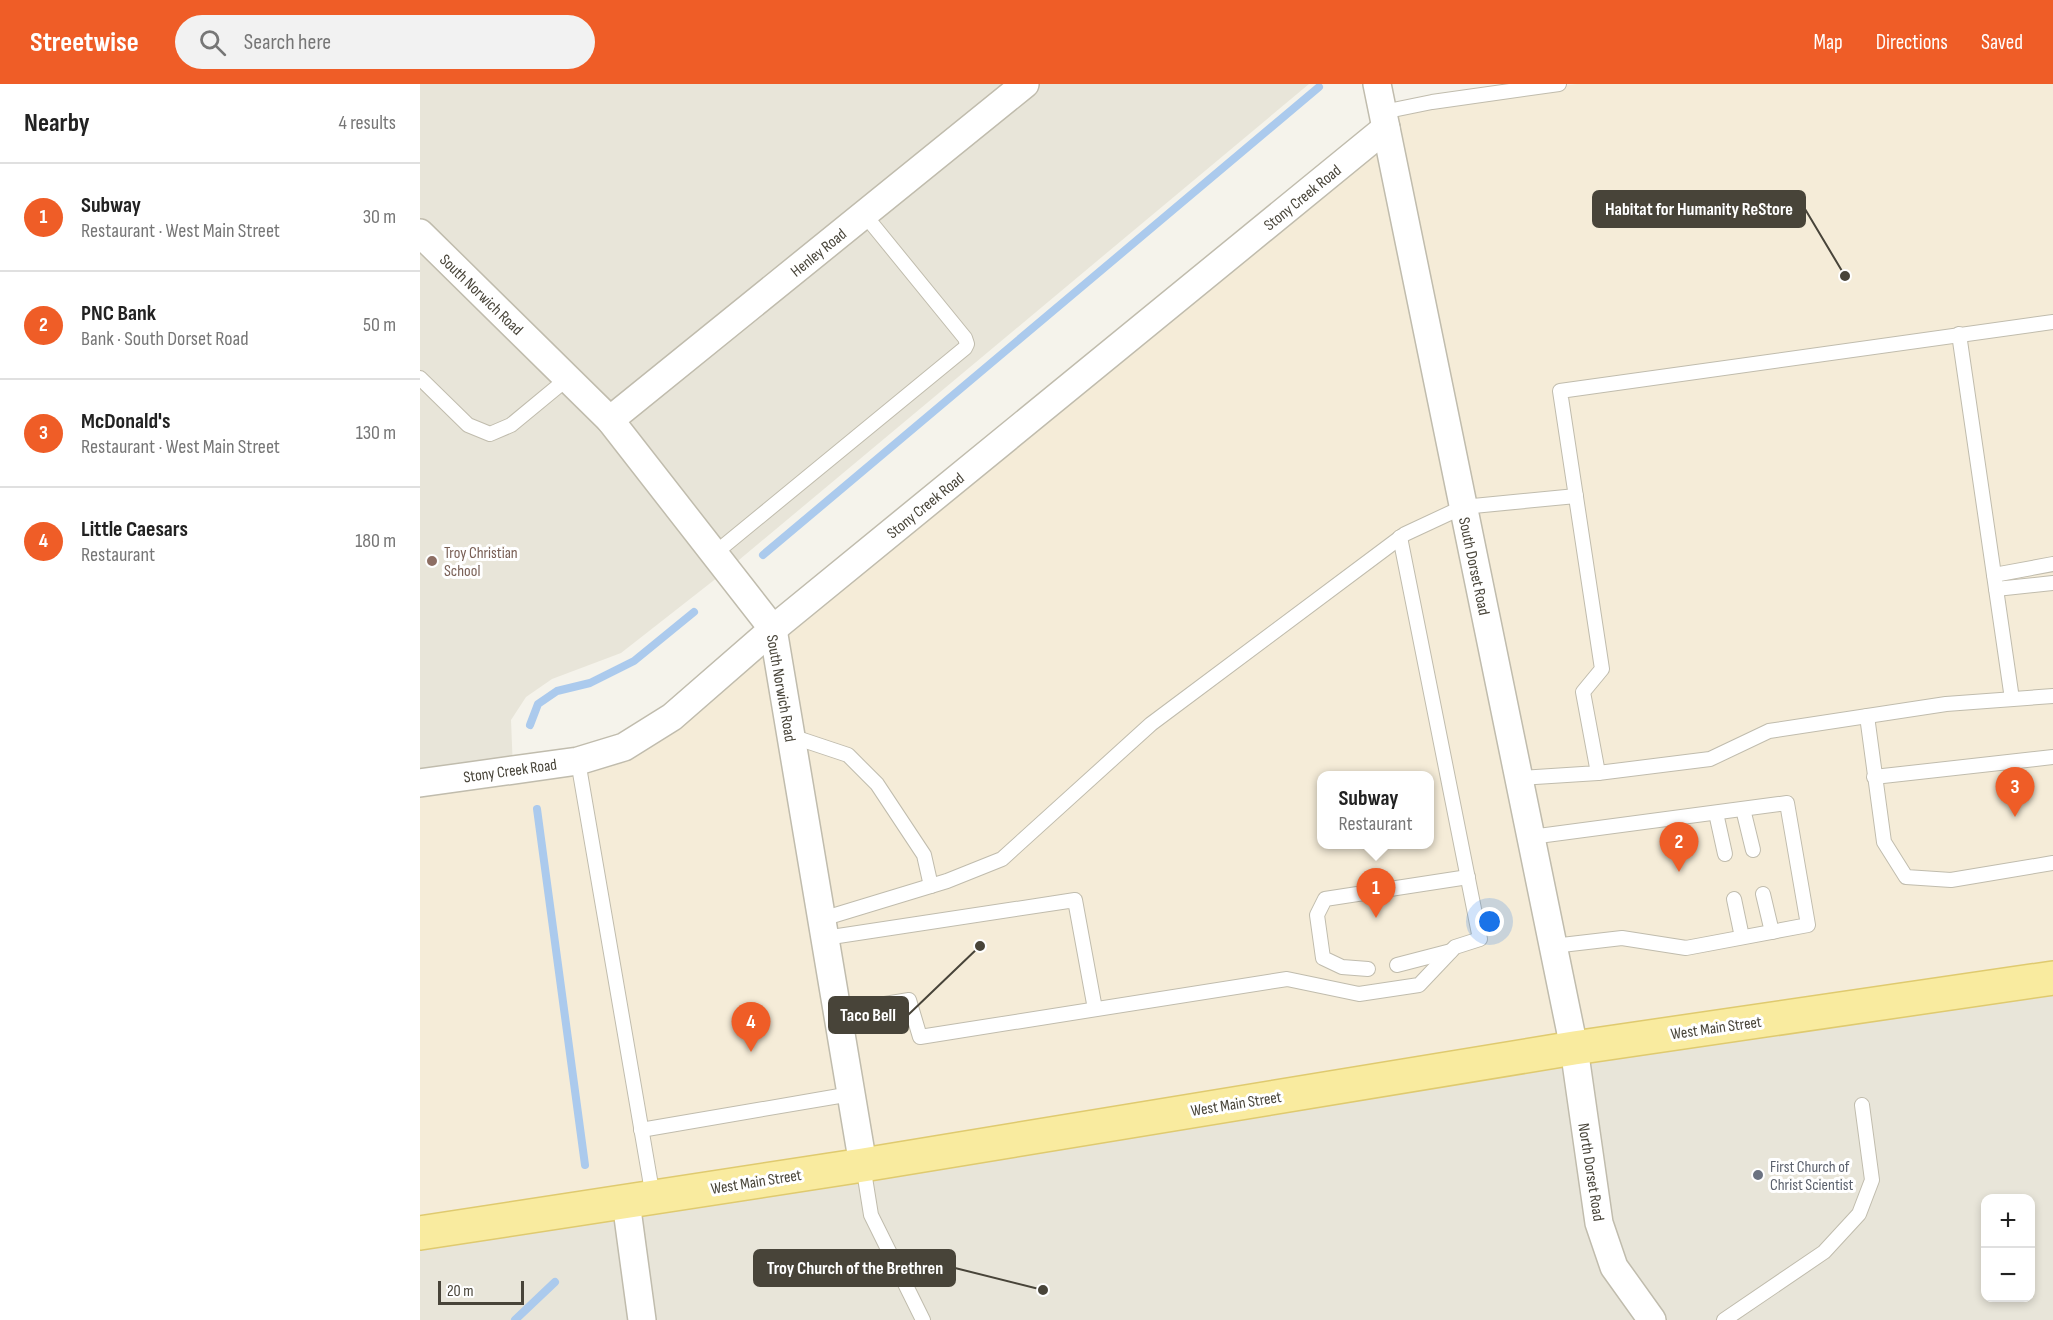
<!DOCTYPE html>
<html lang="en">
<head>
<meta charset="utf-8">
<style>
	:root { --surface:#fff; --page:#f2f2f2; --text:#222; --muted:#767676; --line:#e0e0e0; --accent:#ef5d27 }
	body { margin:0; font-family:"Sofia Sans Condensed",sans-serif; background:var(--page); color:var(--text) }
	.controls { position:absolute; right:18px; bottom:18px; display:grid; overflow:hidden; border-radius:12px; box-shadow:0 3px 9px #0003 }
	.controls button { width:54px; height:54px; display:grid; place-items:center; padding:0; border:0; border-bottom:2px solid var(--line); background:var(--surface); color:var(--text); font:30px sans-serif }
	.scale { position:absolute; left:18px; bottom:15px; width:86px; box-sizing:border-box; padding-left:6px; border:3px solid #484439; border-top:0; font-size:16px; line-height:21px; white-space:nowrap; color:#484439; -webkit-text-stroke:4px #fff; paint-order:stroke }
	.you { position:absolute; left:1070px; top:838px; width:21px; height:21px; margin:-15px; border:4px solid #fff; border-radius:50%; background:#1a73e8; box-shadow:0 0 0 9px #1a73e833 }
	.badge { display:grid; place-items:center; width:39px; height:39px; border-radius:50%; background:var(--accent); color:#fff; font-size:20px; font-weight:700 }
	.pin { position:absolute; translate:-50% -50px; filter:drop-shadow(0 2px 3px #0008) }
	.pin::after { content:''; position:absolute; top:32px; width:21px; height:18px; background:inherit; clip-path:polygon(0 0,100% 0,50% 100%) }
	.popup { position:absolute; left:897px; top:687px; width:117px; height:78px; box-sizing:border-box; display:grid; place-content:center; border-radius:12px; background:var(--surface); filter:drop-shadow(0 2px 4px #0005); font-size:20px; white-space:nowrap; color:var(--muted) }
	.popup b { font-size:22px; color:var(--text) }
	.popup::after { content:''; position:absolute; left:50%; top:100%; margin-left:-12px; border:12px solid transparent; border-top-color:var(--surface) }
	.list { margin:0; padding:0; list-style:none }
	h2 { display:flex; justify-content:space-between; align-items:center; height:78px; margin:0; padding:0 24px; font-size:26px }
	h2 small { font-size:20px; font-weight:400; color:var(--muted) }
	.list li { display:grid; grid-template-columns:39px 1fr auto; gap:18px; align-items:center; box-sizing:border-box; height:108px; padding:0 24px; border-top:2px solid var(--line) }
	.list b { display:block; font-size:22px; white-space:nowrap }
	.list p { margin:0; font-size:20px; white-space:nowrap; color:var(--muted) }
	.list em { font-size:20px; font-style:normal; color:var(--muted) }
	.icon { flex:none; width:33px; height:33px; fill:none; stroke:currentColor; stroke-width:2; stroke-linecap:round; stroke-linejoin:round }
	.map { position:relative; flex:none; width:1633px; height:1236px; overflow:hidden }
	header { display:flex; align-items:center; gap:36px; box-sizing:border-box; height:84px; padding:0 30px; background:var(--accent); color:#fff }
	header strong { font-size:28px }
	nav { display:flex; gap:33px; margin-inline-start:auto; font-size:21px }
	.search { width:420px; height:54px; background:var(--page); display:flex; align-items:center; gap:15px; box-sizing:border-box; padding:0 21px; border-radius:33px; color:var(--muted); font-size:22px }
	main { display:flex }
	aside { flex:1; background:var(--surface) }
	.map>svg:first-child { display:block }
	.residential { fill:#e8e5d9; fill-rule:evenodd }
	.commercial { fill:#f5ecd8; fill-rule:evenodd }
	.lines { fill:none; stroke-linecap:round; stroke-linejoin:round }
	.stream { stroke:#abcaed; stroke-width:8 }
	.lane-casing { stroke:#c0bcad; stroke-width:16 }
	.street-casing { stroke:#c0bcad; stroke-width:30 }
	.primary-casing { stroke:#dfca6f; stroke-width:36 }
	.lane { stroke:#fff; stroke-width:14 }
	.street { stroke:#fff; stroke-width:27 }
	.primary { stroke:#f9eb9f; stroke-width:33 }
	.education-dot { fill:#8d6e63; stroke:#fff; stroke-width:2 }
	.worship-dot { fill:#6b7280; stroke:#fff; stroke-width:2 }
	.labels { text-anchor:middle; stroke-width:6; stroke-linejoin:round; paint-order:stroke }
	.street-label { font-size:16px; fill:#484439; stroke:#fff }
	.education-label { font-size:16px; fill:#785e54; stroke:#fff; text-anchor:start }
	.worship-label { font-size:16px; fill:#5b616d; stroke:#fff; text-anchor:start }
	.leader { fill:none; stroke:#484439; stroke-width:2 }
	.callout-dot { fill:#484439; stroke:#fff; stroke-width:2 }
	.callout { fill:#484439; stroke:#484439; stroke-width:2 }
	.callout-label { font-size:18px; text-anchor:middle; font-weight:bold; fill:#fff }
</style>
</head>
<body>
<header>
<strong>Streetwise</strong>
<div class="search"><svg class="icon" aria-label="search" viewBox="0 0 24 24"><circle cx="10" cy="10" r="6"/><path d="M15 15l6 6"/></svg>Search here</div>
<nav><a>Map</a><a>Directions</a><a>Saved</a></nav>
</header>
<main>
<aside>
<h2>Nearby<small>4 results</small></h2>
<ul class="list">
<li><span class="badge">1</span><div><b>Subway</b><p>Restaurant · West Main Street</p></div><em>30 m</em></li>
<li><span class="badge">2</span><div><b>PNC Bank</b><p>Bank · South Dorset Road</p></div><em>50 m</em></li>
<li><span class="badge">3</span><div><b>McDonald's</b><p>Restaurant · West Main Street</p></div><em>130 m</em></li>
<li><span class="badge">4</span><div><b>Little Caesars</b><p>Restaurant</p></div><em>180 m</em></li>
</ul>
</aside>
<div class="map">
<svg width="1633" height="1236" viewBox="0 0 1633 1236">
	<rect width="100%" height="100%" fill="#f5f3eb"/>
	<g class="residential">
		<path d="M 0,0 L 889,0 L 307,486 L 201,569 L 132,595 L 106,613 L 91,636 L 93,686 L 0,699 Z"/>
		<path d="M 1633,894 L 1633,1236 L 0,1236 L 0,1149 ZM 1566,1114 L 1610,1114 L 1610,1214 L 1566,1214 Z"/>
	</g>
	<path class="commercial" d="M 1157,0 L 1633,0 L 1633,894 L 0,1149 L 0,699 L 204,663 L 966,44 L 963,28 ZM 902,692 L 1010,692 L 1010,760 L 902,760 Z"/>
	<g class="lines">
		<g class="stream">
			<path d="M 343,471 L 899,3"/>
			<path d="M 110,641 L 118,620 L 137,607 L 170,599 L 214,577 L 274,528"/>
			<path d="M 117,725 L 165,1081"/>
			<path d="M 95,1236 L 135,1198"/>
		</g>
		<defs>
			<g id="lane">
				<path d="M 963,28 L 1012,18 L 1139,0"/>
				<path d="M 1539,250 L 1592,615"/>
				<path d="M 0,294 L 48,341 L 70,350 L 91,341 L 148,294"/>
				<path d="M 294,470 L 545,264 L 547,260 L 545,254 L 444,130"/>
				<path d="M 1574,491 L 1633,480"/>
				<path d="M 1576,505 L 1633,499"/>
				<path d="M 1447,632 L 1464,758 L 1486,793 L 1531,796 L 1633,779"/>
				<path d="M 371,652 L 428,671 L 457,700 L 504,771 L 511,802"/>
				<path d="M 158,677 L 233,1113"/>
				<path d="M 1178,689 L 1290,675 L 1349,647 L 1526,620 L 1633,612"/>
				<path d="M 1454,693 L 1633,673"/>
				<path d="M 1099,694 L 1178,689 L 1163,608 L 1182,585 L 1140,307 L 1633,238"/>
				<path d="M 1323,725 L 1333,766"/>
				<path d="M 1296,729 L 1305,770"/>
				<path d="M 1111,753 L 1367,719 L 1388,841 L 1266,864 L 1202,854 L 1133,862"/>
				<path d="M 1343,810 L 1352,848"/>
				<path d="M 1314,815 L 1322,853"/>
				<path d="M 402,835 L 527,797 L 582,775 L 731,640 L 985,450 L 1043,423 L 1156,412"/>
				<path d="M 405,854 L 655,816 L 675,925"/>
				<path d="M 977,881 L 1031,867"/>
				<path d="M 948,885 L 922,883 L 903,874 L 897,831 L 905,815 L 1048,793"/>
				<path d="M 417,928 L 489,916 L 500,953 L 867,895 L 939,910 L 999,901 L 1035,863 L 1060,855 L 980,453"/>
				<path d="M 221,1046 L 431,1010"/>
				<path d="M 443,1081 L 451,1131 L 503,1236"/>
				<path d="M 1304,1236 L 1404,1168 L 1439,1130 L 1452,1096 L 1442,1021"/>
			</g>
			<g id="street">
				<path d="M 957,0 L 1154,964 L 1179,1139 L 1194,1183 L 1232,1236"/>
				<path d="M 0,149 L 190,336 L 353,545 L 443,1081"/>
				<path d="M 190,336 L 605,0"/>
				<path d="M 0,699 L 158,677 L 204,663 L 252,633 L 353,545 L 966,44"/>
				<path d="M 206,1118 L 222,1236"/>
			</g>
			<path id="primary" d="M 0,1149 L 443,1081 L 1154,964 L 1633,894"/>
		</defs>
		<use href="#lane" class="lane-casing"/>
		<use href="#street" class="street-casing"/>
		<use href="#primary" class="primary-casing"/>
		<use href="#lane" class="lane"/>
		<use href="#street" class="street"/>
		<use href="#primary" class="primary"/>
	</g>
	<circle class="education-dot" cx="12" cy="477" r="6"/>
	<circle class="worship-dot" cx="1338" cy="1091" r="6"/>
	<g class="labels">
		<g class="street-label">
			<text transform="translate(882 113) rotate(-39)" y="6">Stony Creek Road</text>
			<text transform="translate(398 168) rotate(-39)" y="6">Henley Road</text>
			<text transform="translate(62 210) rotate(44)" y="6">South Norwich Road</text>
			<text transform="translate(505 421) rotate(-39)" y="6">Stony Creek Road</text>
			<text transform="translate(1055 482) rotate(78)" y="6">South Dorset Road</text>
			<text transform="translate(362 604) rotate(80)" y="6">South Norwich Road</text>
			<text transform="translate(90 686) rotate(-8)" y="6">Stony Creek Road</text>
			<text transform="translate(1296 943) rotate(-8)" y="6">West Main Street</text>
			<text transform="translate(816 1019) rotate(-9)" y="6">West Main Street</text>
			<text transform="translate(1172 1088) rotate(81)" y="6">North Dorset Road</text>
			<text transform="translate(336 1097) rotate(-9)" y="6">West Main Street</text>
		</g>
		<g class="education-label">
			<text x="24" y="474">Troy Christian<tspan x="24" dy="18">School</tspan></text>
		</g>
		<g class="worship-label">
			<text x="1350" y="1088">First Church of<tspan x="1350" dy="18">Christ Scientist</tspan></text>
		</g>
	</g>
	<path class="leader" d="M1425 192L1385 125M560 862L488 931M623 1206L535 1184"/>
	<g class="callout-dot">
		<circle cx="1425" cy="192" r="6"/>
		<circle cx="560" cy="862" r="6"/>
		<circle cx="623" cy="1206" r="6"/>
	</g>
	<g class="callout">
		<rect x="1173" y="107" width="212" height="36" rx="6"/>
		<rect x="409" y="913" width="79" height="36" rx="6"/>
		<rect x="334" y="1166" width="201" height="36" rx="6"/>
	</g>
	<g class="callout-label">
		<text x="1279" y="131">Habitat for Humanity ReStore</text>
		<text x="448" y="937">Taco Bell</text>
		<text x="435" y="1190">Troy Church of the Brethren</text>
	</g>
</svg>
<div class="controls">
<button>+</button>
<button>−</button>
</div>
<div class="scale">20 m</div>
<div class="you"></div>
<div class="pin badge" style="left:956px;top:834px">1</div>
<div class="popup"><b>Subway</b>Restaurant</div>
<div class="pin badge" style="left:1259px;top:788px">2</div>
<div class="pin badge" style="left:1595px;top:733px">3</div>
<div class="pin badge" style="left:331px;top:968px">4</div>
</div>
</main>
</body>
</html>
